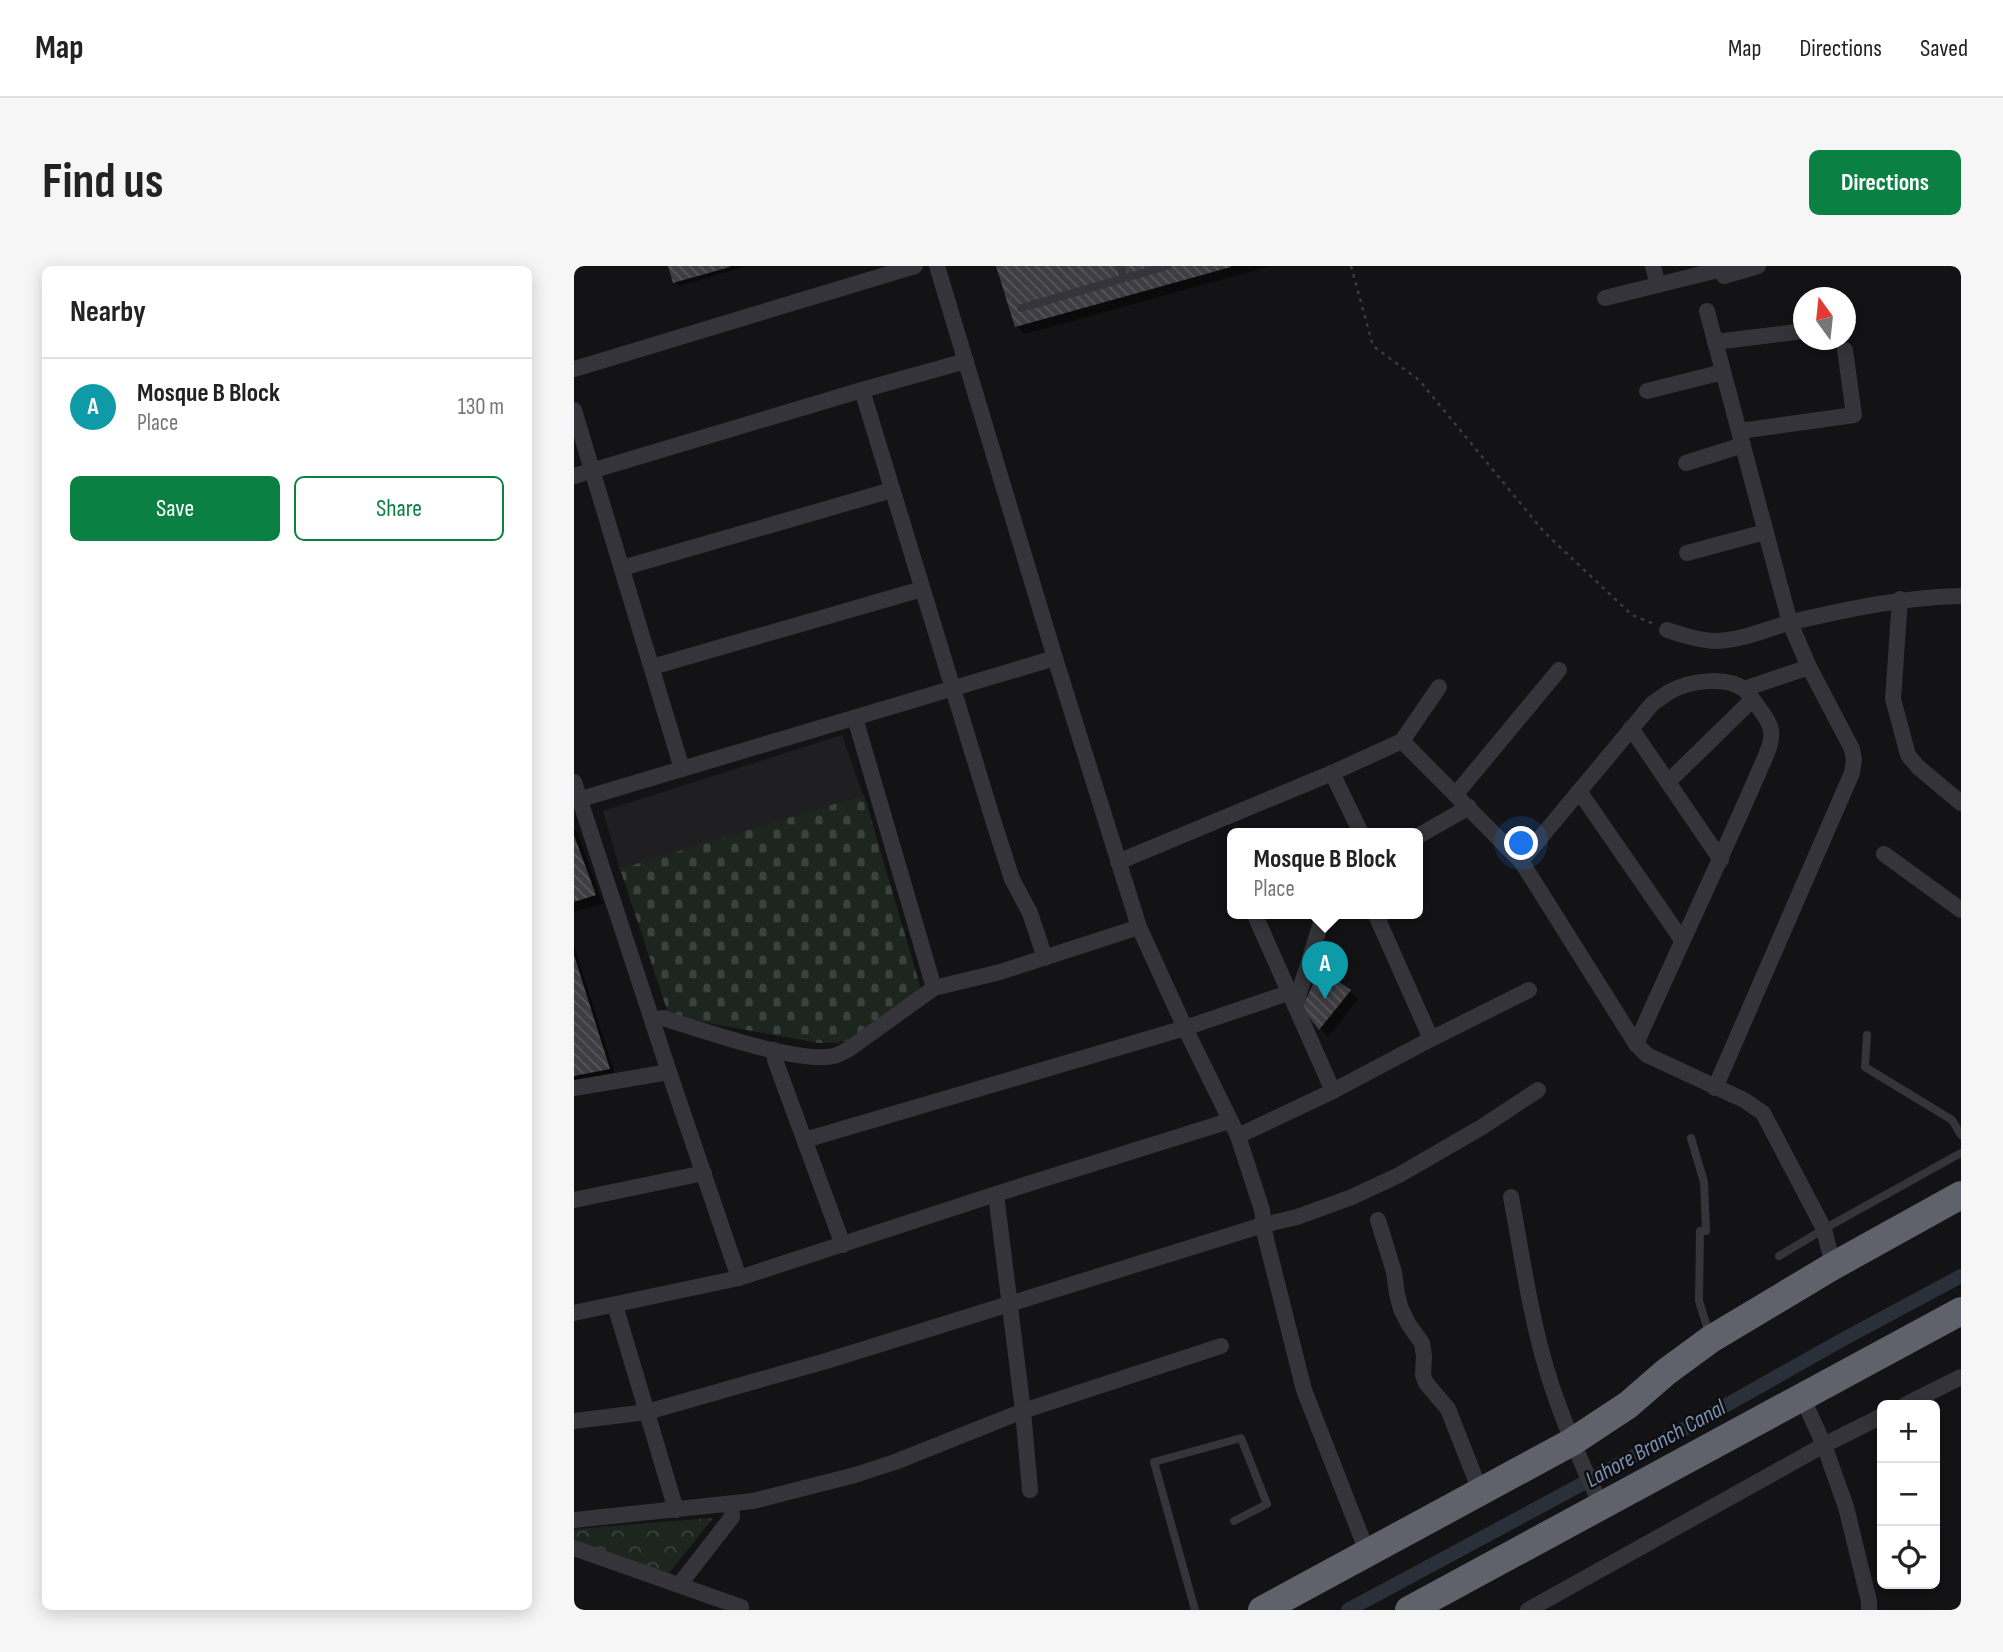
<!DOCTYPE html>
<html lang="en">
<head>
<meta charset="utf-8">
<style>
	:root { --surface:#fff; --page:#f6f6f6; --text:#222; --muted:#767676; --line:#e0e0e0; --accent:#0b8043 }
	body { margin:0; font-family:"Sofia Sans Condensed",sans-serif; background:var(--page); color:var(--text) }
	.controls { position:absolute; right:21px; bottom:21px; display:grid; overflow:hidden; border-radius:10px; box-shadow:0 4px 18px #0003 }
	.controls button { width:63px; height:63px; display:grid; place-items:center; padding:0; border:0; border-bottom:2px solid var(--line); background:var(--surface); color:var(--text); font:35px sans-serif }
	.compass { position:absolute; left:1219px; top:21px; width:63px; height:63px; border-radius:50%; background:var(--surface); box-shadow:0 4px 18px #0003; rotate:345deg }
	.you { position:absolute; left:948px; top:578px; width:24px; height:24px; margin:-18px; border:5px solid #fff; border-radius:50%; background:#1a73e8; box-shadow:0 0 0 10px #1a73e833 }
	.badge { display:grid; place-items:center; width:46px; height:46px; border-radius:50%; background:var(--accent); color:#fff; font-size:23px; font-weight:700 }
	.pin { position:absolute; translate:-50% -58px; filter:drop-shadow(0 2px 4px #0008) }
	.pin::after { content:''; position:absolute; top:37px; width:24px; height:21px; background:inherit; clip-path:polygon(0 0,100% 0,50% 100%) }
	.popup { position:absolute; left:653px; top:562px; width:196px; height:91px; box-sizing:border-box; display:grid; place-content:center; border-radius:10px; background:var(--surface); filter:drop-shadow(0 2px 5px #0005); font-size:23px; white-space:nowrap; color:var(--muted) }
	.popup b { font-size:26px; color:var(--text) }
	.popup::after { content:''; position:absolute; left:50%; top:100%; margin-left:-14px; border:14px solid transparent; border-top-color:var(--surface) }
	.list { margin:0; padding:0; list-style:none }
	h2 { display:flex; justify-content:space-between; align-items:center; height:91px; margin:0; padding:0 28px; font-size:30px }
	h2 small { font-size:23px; font-weight:400; color:var(--muted) }
	.list li { display:grid; grid-template-columns:46px 1fr auto; gap:21px; align-items:center; box-sizing:border-box; height:98px; padding:0 28px; border-top:2px solid var(--line) }
	.list b { display:block; font-size:26px; white-space:nowrap }
	.list p { margin:0; font-size:23px; white-space:nowrap; color:var(--muted) }
	.list em { font-size:23px; font-style:normal; color:var(--muted) }
	.actions { display:flex; gap:14px; padding:21px 28px }
	.actions a { flex:1; padding:16px 0; border:2px solid var(--accent); border-radius:10px; text-align:center; font-size:24px; color:var(--accent) }
	.actions .main { background:var(--accent); color:#fff }
	.icon { flex:none; width:38px; height:38px; fill:none; stroke:currentColor; stroke-width:2; stroke-linecap:round; stroke-linejoin:round }
	.map { position:relative; flex:none; width:1387px; height:1344px; overflow:hidden; border-radius:10px }
	header { display:flex; align-items:center; gap:42px; box-sizing:border-box; height:98px; padding:0 35px; background:var(--surface); border-bottom:2px solid var(--line) }
	header strong { font-size:33px }
	nav { display:flex; gap:38px; margin-inline-start:auto; font-size:24px }
	.intro { display:flex; align-items:center; justify-content:space-between; box-sizing:border-box; height:168px; padding:0 42px }
	h1 { margin:0; font-size:49px }
	.button { padding:18px 32px; border-radius:10px; background:var(--accent); color:#fff; font-size:24px; font-weight:700 }
	main { display:flex; gap:42px; padding:0 42px }
	aside { flex:1; background:var(--surface); border-radius:10px; box-shadow:0 4px 18px #0003 }
	.map>svg:first-child { display:block }
	.built { fill:#1f1f22 }
	.cemetery { fill:url(#cemetery-stones) }
	.park { fill:url(#park-crowns) }
	.shadow { fill:#0007 }
	.lines { fill:none; stroke-linecap:round; stroke-linejoin:round }
	.canal { stroke:#293039; stroke-width:14 }
	.building { fill:url(#building-back-hatch) }
	.path { stroke:#3a3b41; stroke-width:2.5; stroke-dasharray:3.5 5; stroke-linecap:butt }
	.lane { stroke:#34343a; stroke-width:8 }
	.street { stroke:#34343a; stroke-width:16 }
	.highway { stroke:#5f616b; stroke-width:28 }
	.labels { text-anchor:middle; stroke-width:5; stroke-linejoin:round; paint-order:stroke }
	.water-label { font-size:23px; font-style:italic; fill:#7990b2; stroke:#0e0e10 }
</style>
</head>
<body>
<header>
<strong>Map</strong>
<nav><a>Map</a><a>Directions</a><a>Saved</a></nav>
</header>
<div class="intro"><h1>Find us</h1><a class="button">Directions</a></div>
<main>
<aside>
<h2>Nearby<small></small></h2>
<ul class="list">
<li><span class="badge" style="background:#0f9aa8">A</span><div><b>Mosque B Block</b><p>Place</p></div><em>130 m</em></li>
</ul>
<div class="actions"><a class="main">Save</a><a>Share</a></div>
</aside>
<div class="map">
<svg width="1387" height="1344" viewBox="0 0 1387 1344">
	<defs>
		<pattern id="cemetery-stones" width="16" height="16" patternUnits="userSpaceOnUse" patternTransform="scale(1.75)"><rect width="16" height="16" fill="#1d251f"/><path d="M2 7V4a2 2 0 0 1 4 0v3zM10 15v-3a2 2 0 0 1 4 0v3z" fill="#3b423d"/></pattern>
		<pattern id="park-crowns" width="20" height="18" patternUnits="userSpaceOnUse" patternTransform="scale(1.75)"><rect width="20" height="18" fill="#1d251f"/><path d="M2 6a3 3 0 1 1 6 0M12 15a3 3 0 1 1 6 0" fill="none" stroke="#3b423d"/></pattern>
		<pattern id="building-back-hatch" width="6" height="6" patternUnits="userSpaceOnUse" patternTransform="scale(1.75)"><rect width="6" height="6" fill="#3d3d42"/><path d="M-1 5l2 2M0 0l6 6M5-1l2 2" fill="none" stroke="#56565b"/></pattern>
	</defs>
	<rect width="100%" height="100%" fill="#131315"/>
	<path class="built" d="M 268,469 L 289,529 L 46,604 L 29,545 Z"/>
	<path class="cemetery" d="M 290,529 L 347,723 L 280,773 L 263,777 L 244,777 L 139,758 L 94,747 L 46,603 Z"/>
	<path class="park" d="M 139,1252 L 93,1310 L 0,1278 L 0,1263 Z"/>
	<g class="shadow">
		<path d="M 96,0 L 173,0 L 105,20 L 101,16 Z"/>
		<path d="M 424,0 L 697,0 L 451,68 L 443,60 Z"/>
		<path d="M 0,563 L 4,568 L 29,638 L 0,646 Z"/>
		<path d="M 0,679 L 41,809 L 0,816 Z"/>
		<path d="M 776,725 L 784,733 L 754,771 L 730,742 Z"/>
	</g>
	<g class="lines">
		<path class="canal" d="M 774,1344 L 1103,1167 L 1266,1075 L 1387,1010"/>
	</g>
	<g class="building">
		<path d="M 94,0 L 155,0 L 156,1 L 99,17 Z"/>
		<path d="M 422,0 L 657,0 L 657,1 L 441,61 Z"/>
		<path d="M 0,569 L 22,629 L 0,636 Z"/>
		<path d="M 0,689 L 36,803 L 0,810 Z"/>
		<path d="M 746,703 L 777,724 L 745,764 L 728,742 Z"/>
	</g>
	<g class="lines">
		<path class="path" d="M 777,0 L 799,80 L 845,114 L 970,266 L 1058,349 L 1080,358"/>
		<g class="lane">
			<path d="M 546,0 L 550,12"/>
			<path d="M 447,42 L 593,0"/>
			<path d="M 1293,769 L 1291,801 L 1378,854 L 1387,869"/>
			<path d="M 1117,872 L 1130,916 L 1132,965 L 1126,965 L 1125,1035 L 1135,1067"/>
			<path d="M 1205,990 L 1250,963 L 1387,887"/>
			<path d="M 621,1344 L 580,1196 L 667,1172 L 693,1238 L 660,1255"/>
		</g>
		<g class="street">
			<path d="M 363,0 L 481,392 L 565,661 L 611,762 L 664,870 L 688,944 L 691,969 L 730,1124 L 794,1288"/>
			<path d="M 1079,0 L 1084,19"/>
			<path d="M 1150,10 L 1184,0"/>
			<path d="M 1031,32 L 1148,3"/>
			<path d="M 1133,45 L 1216,357 L 1235,401 L 1278,483 L 1280,494 L 1278,507 L 1141,822"/>
			<path d="M 1141,76 L 1230,65"/>
			<path d="M 0,103 L 341,0"/>
			<path d="M 288,124 L 419,554 L 438,613 L 456,647 L 471,692"/>
			<path d="M 1073,125 L 1149,106"/>
			<path d="M 0,144 L 108,503"/>
			<path d="M 1166,165 L 1280,149 L 1271,84"/>
			<path d="M 1112,197 L 1169,179"/>
			<path d="M 0,210 L 288,124 L 392,95"/>
			<path d="M 1113,287 L 1191,266"/>
			<path d="M 48,302 L 318,224"/>
			<path d="M 1326,333 L 1319,433 L 1334,489 L 1344,501 L 1387,537"/>
			<path d="M 1093,364 C 1108,369 1124,374 1140,375 C 1167,375 1192,363 1218,356 C 1274,343 1330,331 1387,330"/>
			<path d="M 78,401 L 348,323"/>
			<path d="M 1170,423 L 1235,401"/>
			<path d="M 281,452 L 360,722"/>
			<path d="M 1057,462 L 1147,594"/>
			<path d="M 828,475 L 947,595 L 1062,778 L 1073,789 L 1170,834 L 1189,847 L 1250,963 L 1259,1000"/>
			<path d="M 758,507 L 828,475 L 865,421"/>
			<path d="M 0,516 L 95,806 L 165,1012"/>
			<path d="M 1094,516 L 1178,434"/>
			<path d="M 1005,525 L 1108,674"/>
			<path d="M 882,528 L 985,404"/>
			<path d="M 0,535 L 481,392"/>
			<path d="M 844,570 L 895,541"/>
			<path d="M 1310,588 L 1387,644"/>
			<path d="M 947,595 L 1078,438 C 1084,434 1090,429 1097,425 C 1116,415 1153,409 1171,424 C 1176,429 1180,436 1185,442 C 1198,459 1201,467 1193,487 C 1151,585 1105,681 1062,778"/>
			<path d="M 544,596 L 758,507 L 787,567"/>
			<path d="M 680,647 L 759,825"/>
			<path d="M 721,740 L 750,647"/>
			<path d="M 79,755 L 89,752 C 128,764 223,798 260,790 C 266,788 271,785 275,783 L 360,722 L 426,706 L 565,661"/>
			<path d="M 857,773 L 955,724"/>
			<path d="M 200,784 L 201,794 L 269,979"/>
			<path d="M 0,822 L 95,806"/>
			<path d="M 664,870 L 759,825 L 857,773 L 801,647"/>
			<path d="M 231,874 L 611,762 L 714,727"/>
			<path d="M 422,928 L 449,1145 L 456,1224"/>
			<path d="M 937,931 C 948,989 956,1049 973,1105 C 987,1152 1007,1197 1028,1241"/>
			<path d="M 0,934 L 130,907"/>
			<path d="M 804,954 L 820,1006 L 823,1028 L 827,1043 L 835,1059 L 848,1077 L 850,1090 L 849,1109 L 852,1117 L 874,1143 L 907,1227"/>
			<path d="M 41,1039 L 102,1244"/>
			<path d="M 0,1047 L 165,1012 L 422,928 L 655,855"/>
			<path d="M 1228,1131 L 1250,1179 L 1272,1241 L 1295,1335 L 1295,1344"/>
			<path d="M 1331,1139 L 1387,1111"/>
			<path d="M 0,1155 L 73,1146 L 252,1095 L 689,959 L 723,951 L 778,931 L 825,909 L 908,861 L 964,824"/>
			<path d="M 0,1254 L 179,1235 L 281,1209 L 321,1196 L 449,1145 L 647,1080"/>
			<path d="M 0,1282 L 167,1341"/>
			<path d="M 105,1319 L 158,1251 L 157,1238"/>
			<path d="M 954,1344 L 1250,1179 L 1308,1150"/>
		</g>
		<g class="highway">
			<path d="M 688,1344 L 998,1176 L 1054,1139 L 1092,1106 L 1137,1073 L 1259,1000 L 1387,929"/>
			<path d="M 835,1344 L 1387,1045"/>
		</g>
	</g>
	<g class="labels">
		<g class="water-label">
			<text transform="translate(1081 1177) rotate(-29)" y="8">Lahore Branch Canal</text>
		</g>
	</g>
</svg>
<div class="controls">
<button>+</button>
<button>−</button>
<button><svg class="icon" aria-label="locate" viewBox="0 0 24 24"><circle cx="12" cy="12" r="6"/><path d="M12 2v4M12 18v4M2 12h4M18 12h4"/></svg></button>
</div>
<svg class="compass" viewBox="-18 -18 36 36"><path d="M0-13l5 13h-10z" fill="#e53935"/><path d="M0 13l5-13h-10z" fill="#767676"/></svg>
<div class="you"></div>
<div class="pin badge" style="left:751px;top:733px;background:#0f9aa8">A</div>
<div class="popup"><b>Mosque B Block</b>Place</div>
</div>
</main>
</body>
</html>
